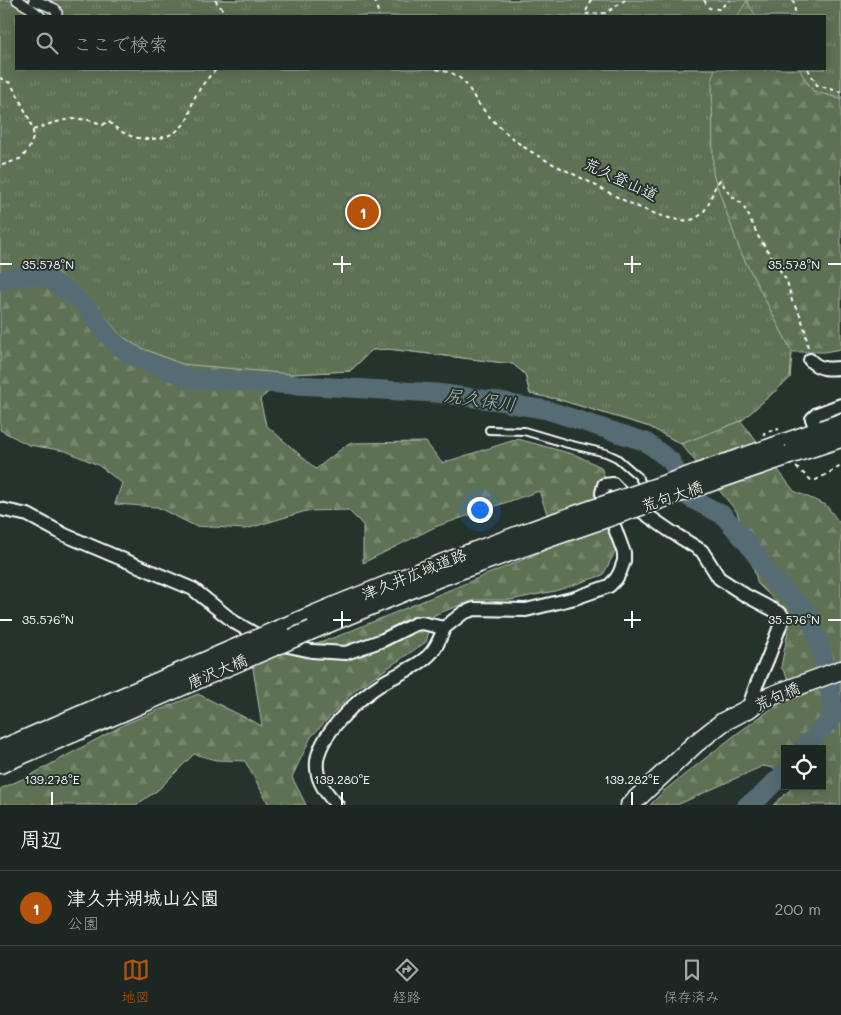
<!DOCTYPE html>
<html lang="ja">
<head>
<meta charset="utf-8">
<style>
	:root { --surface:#1c2622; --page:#252e2a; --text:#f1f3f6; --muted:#a0a5a5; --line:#3a4340; --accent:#b45309 }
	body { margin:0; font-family:Mali,"Klee One",sans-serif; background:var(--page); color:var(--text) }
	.controls { position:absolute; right:15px; bottom:15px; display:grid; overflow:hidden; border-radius:0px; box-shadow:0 2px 12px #0003 }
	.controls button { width:45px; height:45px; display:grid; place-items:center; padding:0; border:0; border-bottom:1px solid var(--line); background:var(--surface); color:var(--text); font:25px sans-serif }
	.you { position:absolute; left:479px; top:509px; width:18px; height:18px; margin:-12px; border:4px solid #fff; border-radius:50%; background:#1a73e8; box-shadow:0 0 0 8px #1a73e833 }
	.badge { display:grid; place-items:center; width:32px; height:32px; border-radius:50%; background:var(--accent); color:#fff; font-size:16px; font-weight:700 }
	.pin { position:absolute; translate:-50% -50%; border:2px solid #fff; box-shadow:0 1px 5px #0006 }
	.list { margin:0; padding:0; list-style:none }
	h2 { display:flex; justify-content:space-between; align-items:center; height:65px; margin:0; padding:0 20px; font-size:21px }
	h2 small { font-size:16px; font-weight:400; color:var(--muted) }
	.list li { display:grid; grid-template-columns:32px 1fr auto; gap:15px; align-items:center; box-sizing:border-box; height:75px; padding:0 20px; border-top:1px solid var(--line) }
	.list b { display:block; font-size:19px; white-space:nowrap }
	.list p { margin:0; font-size:16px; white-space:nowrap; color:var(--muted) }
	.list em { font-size:16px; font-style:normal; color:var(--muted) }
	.icon { flex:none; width:28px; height:28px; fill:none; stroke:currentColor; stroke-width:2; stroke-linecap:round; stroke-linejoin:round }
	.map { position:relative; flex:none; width:841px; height:805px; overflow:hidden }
	.search { position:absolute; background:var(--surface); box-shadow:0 2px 12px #0003; left:15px; right:15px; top:15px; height:55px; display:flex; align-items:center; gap:12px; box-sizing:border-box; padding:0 18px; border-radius:0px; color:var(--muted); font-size:19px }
	.sheet { height:140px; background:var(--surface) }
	nav { display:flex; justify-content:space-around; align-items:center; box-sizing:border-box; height:70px; border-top:1px solid var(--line); background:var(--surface); font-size:14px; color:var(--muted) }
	nav a { display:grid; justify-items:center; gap:2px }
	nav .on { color:var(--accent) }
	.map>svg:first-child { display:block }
	.forest { fill:url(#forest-firs); stroke:#afb8aa; fill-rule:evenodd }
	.park { fill:url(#park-tufts); stroke:#afb8aa }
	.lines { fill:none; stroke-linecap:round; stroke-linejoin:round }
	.river { stroke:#556c74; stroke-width:19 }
	.service-casing { stroke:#fff; stroke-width:10 }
	.pedestrian-casing { stroke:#fff; stroke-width:12 }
	.minor-casing { stroke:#fff; stroke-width:16 }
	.secondary-casing { stroke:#fff; stroke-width:21 }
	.path { stroke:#fff; stroke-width:2; stroke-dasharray:4 4; stroke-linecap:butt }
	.service { stroke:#26332d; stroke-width:6 }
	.pedestrian { stroke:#26332d; stroke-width:9 }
	.minor { stroke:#26332d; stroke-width:12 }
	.secondary { stroke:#26332d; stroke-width:18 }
	.secondary-bridge-casing { stroke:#fff; stroke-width:21; stroke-linecap:butt }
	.secondary-bridge { stroke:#26332d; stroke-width:18 }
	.ticks { fill:none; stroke:#fff; stroke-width:2 }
	.labels { text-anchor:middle; stroke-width:4; stroke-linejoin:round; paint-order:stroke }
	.street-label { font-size:16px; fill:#fff; stroke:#26332d }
	.water-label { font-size:18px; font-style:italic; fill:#b2bdc0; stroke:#26332d }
	.ticks-label { font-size:12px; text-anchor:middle; fill:#fff; stroke:#26332d; stroke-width:4; stroke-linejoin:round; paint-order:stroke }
</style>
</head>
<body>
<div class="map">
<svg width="841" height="805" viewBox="0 0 841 805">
	<defs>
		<pattern id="forest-firs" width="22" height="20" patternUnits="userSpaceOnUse" patternTransform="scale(1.25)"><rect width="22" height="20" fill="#5f7154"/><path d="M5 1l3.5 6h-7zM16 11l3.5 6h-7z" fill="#77866e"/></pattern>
		<pattern id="park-tufts" width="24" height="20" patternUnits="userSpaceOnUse" patternTransform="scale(1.25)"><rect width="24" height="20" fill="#5f7154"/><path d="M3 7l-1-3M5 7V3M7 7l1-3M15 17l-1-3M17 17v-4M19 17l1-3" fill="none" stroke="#77866e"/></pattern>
	</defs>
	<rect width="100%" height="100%" fill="#26332d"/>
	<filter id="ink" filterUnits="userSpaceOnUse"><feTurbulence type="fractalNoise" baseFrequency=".02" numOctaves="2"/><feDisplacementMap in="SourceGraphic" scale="10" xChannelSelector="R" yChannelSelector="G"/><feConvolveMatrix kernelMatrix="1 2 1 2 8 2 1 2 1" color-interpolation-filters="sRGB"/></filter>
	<g filter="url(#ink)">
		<g class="forest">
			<path d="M 0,0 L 841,0 L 841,349 L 824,352 L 792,352 L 790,378 L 741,421 L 794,491 L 826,505 L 841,525 L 841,660 L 790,681 L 781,667 L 791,616 L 758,584 L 737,512 L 681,444 L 650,427 L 557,399 L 530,394 L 525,374 L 513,364 L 388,349 L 372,350 L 350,371 L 291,374 L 260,399 L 266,425 L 316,469 L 349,443 L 426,442 L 442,463 L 518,439 L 576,455 L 601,467 L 621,523 L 615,552 L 603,575 L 555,591 L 510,600 L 474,600 L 434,615 L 426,642 L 355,690 L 311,737 L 292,777 L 306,805 L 269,805 L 245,761 L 216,760 L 194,754 L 158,790 L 136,805 L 0,805 L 0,789 L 29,776 L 127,723 L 198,694 L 262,726 L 252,662 L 336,637 L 558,545 L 539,491 L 435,527 L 363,563 L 363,525 L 348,510 L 306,511 L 246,529 L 195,526 L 157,507 L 115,504 L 122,483 L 98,465 L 66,451 L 29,445 L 0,430 ZM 16,16 L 825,16 L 825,69 L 16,69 Z"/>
			<path d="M 841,674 L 841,805 L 773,805 L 792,788 L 792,786 L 822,786 L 822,749 L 785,749 L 785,770 L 763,766 L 677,805 L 650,805 L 665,790 L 735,735 L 792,694 Z"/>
		</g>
		<path class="park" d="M 0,0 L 841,0 L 841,99 L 813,91 L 799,69 L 825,69 L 825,16 L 756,16 L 747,1 L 737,16 L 16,16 L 16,69 L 715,69 L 712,78 L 713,174 L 740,251 L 792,352 L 790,378 L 741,421 L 681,444 L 650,427 L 557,399 L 530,394 L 525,374 L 513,364 L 388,349 L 372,350 L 350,371 L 291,374 L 182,364 L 139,347 L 120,335 L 95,304 L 57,272 L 42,268 L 30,267 L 0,274 Z"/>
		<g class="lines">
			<g class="river">
				<path d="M 0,281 C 9,279 20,275 30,275 C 51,275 73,295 88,309 C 97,319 104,333 114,342 C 133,360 169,371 194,379 L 436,393 L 506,402 L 511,404 L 547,410 L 646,442 L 671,461 L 690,498 L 723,515 L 748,544 L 773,579 L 808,612 L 823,656 L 835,715"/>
				<path d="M 802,749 L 835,715 L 841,712"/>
				<path d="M 747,805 L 760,797 L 785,772"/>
			</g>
			<defs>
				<path id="service" d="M 489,430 L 524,431 L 568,444 L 606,453 L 617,458 L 638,476 L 646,490"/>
				<g id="pedestrian">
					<path d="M 17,0 L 30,8 L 40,16"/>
					<path d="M 34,0 L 55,9 L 57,13 L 57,16"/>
				</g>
				<g id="minor">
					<path d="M 810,360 C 819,370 829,369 841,368"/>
					<path d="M 817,431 L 812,419 L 817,414 L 841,405"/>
					<path d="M 0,509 L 28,515 L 65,535 L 193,589 L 234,622 L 269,642 L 312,651 L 346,653 L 383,640 L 415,624 L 422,623 L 444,628 C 440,638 436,650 427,657 C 415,668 398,674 384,682 C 360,697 313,738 317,769 C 318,783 328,795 337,805"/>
					<path d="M 444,628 L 463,613 L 474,609 L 526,610 L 575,598 L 609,586 L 616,579 L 620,572 L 624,561 L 624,553 L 602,493 L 604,485 L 613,484 L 634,506 L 670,531 L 702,551 L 719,578 L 745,595 L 781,614 L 783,618 L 768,658 L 756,686 L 748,709"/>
				</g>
				<g id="secondary">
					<path d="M 776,446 L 841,423"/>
					<path d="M 789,455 L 841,438"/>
					<path d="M 280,629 C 369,591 459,556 550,524"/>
					<path d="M 312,630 L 440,577 L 554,536"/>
					<path d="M 0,750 L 116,700"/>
					<path d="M 0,764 L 122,712"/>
					<path d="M 630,805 L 695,744 L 723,722 L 748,709 L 760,700 L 841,670"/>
				</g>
			</defs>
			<use href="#service" class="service-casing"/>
			<use href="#pedestrian" class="pedestrian-casing"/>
			<use href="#minor" class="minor-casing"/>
			<use href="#secondary" class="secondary-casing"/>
			<g class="path">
				<path d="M 215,0 L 228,16"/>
				<path d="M 375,0 L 379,16"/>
				<path d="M 591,0 L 585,14 L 606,13 L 625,0"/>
				<path d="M 704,0 L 709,8 L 719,9 L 730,0"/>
				<path d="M 793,0 L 796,16"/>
				<path d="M 436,69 C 442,71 452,72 457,76 C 467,82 471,93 478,103 C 488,116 499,127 512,138 C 538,159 563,168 591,183 C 611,194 676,230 696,218 C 711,210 710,191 720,180 L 730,195 L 741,203 L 748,214 L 758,236 L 787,281 L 792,301 L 800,315 L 805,330 L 808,349"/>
				<path d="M 808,69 L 817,85 L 841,92"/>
				<path d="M 0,78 L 10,83 L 17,94 L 30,121 L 34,136 L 29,148 L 22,158 L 0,166"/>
				<path d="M 33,130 C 57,121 78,113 103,125 L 108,121 C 121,133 132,139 150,139 C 165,139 181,132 188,118 C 191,112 191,105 194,99 C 200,87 207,78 217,69"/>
				<path d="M 765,436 L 764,433 L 779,429"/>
				<path d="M 796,467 L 811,480 L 816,480 L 841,466"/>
			</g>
			<use href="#service" class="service"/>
			<use href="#pedestrian" class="pedestrian"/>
			<use href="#minor" class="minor"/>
			<use href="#secondary" class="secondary"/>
			<defs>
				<g id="secondary-bridge">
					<path d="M 550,524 L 776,446"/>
					<path d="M 554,536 L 789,455"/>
					<path d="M 116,700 L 280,629"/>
					<path d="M 122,712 L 312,630"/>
				</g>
			</defs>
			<use href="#secondary-bridge" class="secondary-bridge-casing"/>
			<use href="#secondary-bridge" class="secondary-bridge"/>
		</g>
	</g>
	<path class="ticks" d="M 342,256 L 342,273M 632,256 L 632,273M 0,264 L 12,264M 333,264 L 351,264M 624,264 L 641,264M 828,264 L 841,264M 342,611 L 342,628M 632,611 L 632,628M 0,620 L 12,620M 333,620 L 351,620M 624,620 L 641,620M 828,620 L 841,620M 52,792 L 52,805M 342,792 L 342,805M 632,792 L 632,805"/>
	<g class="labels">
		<g class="street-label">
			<text transform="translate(621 179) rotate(25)" y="6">荒久登山道</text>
			<text transform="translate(672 496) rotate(-19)" y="6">荒句大橋</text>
			<text transform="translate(414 574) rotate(-22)" y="6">津久井広域道路</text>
			<text transform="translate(217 671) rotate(-23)" y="6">唐沢大橋</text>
			<text transform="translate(777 696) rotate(-24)" y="6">荒句橋</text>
		</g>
		<g class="water-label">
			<text transform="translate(480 400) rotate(8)" y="6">尻久保川</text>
		</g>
	</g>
	<g class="ticks-label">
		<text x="48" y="269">35.578°N</text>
		<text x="794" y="269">35.578°N</text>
		<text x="48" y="624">35.576°N</text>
		<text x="794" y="624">35.576°N</text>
		<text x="52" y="784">139.278°E</text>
		<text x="342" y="784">139.280°E</text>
		<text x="632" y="784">139.282°E</text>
	</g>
</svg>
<div class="controls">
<button><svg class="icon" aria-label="locate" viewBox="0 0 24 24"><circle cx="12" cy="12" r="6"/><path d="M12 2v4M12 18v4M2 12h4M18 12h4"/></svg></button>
</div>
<div class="you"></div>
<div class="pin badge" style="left:363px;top:212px">1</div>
<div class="search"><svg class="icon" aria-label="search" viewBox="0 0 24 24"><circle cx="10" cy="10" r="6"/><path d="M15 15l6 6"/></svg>ここで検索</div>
</div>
<section class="sheet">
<h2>周辺<small></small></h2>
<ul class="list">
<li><span class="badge">1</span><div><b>津久井湖城山公園</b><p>公園</p></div><em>200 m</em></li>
</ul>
</section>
<nav>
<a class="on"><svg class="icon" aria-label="map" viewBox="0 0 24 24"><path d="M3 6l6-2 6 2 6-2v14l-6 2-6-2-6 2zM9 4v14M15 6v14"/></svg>地図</a>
<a><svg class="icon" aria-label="directions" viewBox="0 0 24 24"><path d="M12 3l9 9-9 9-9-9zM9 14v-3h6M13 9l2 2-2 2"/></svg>経路</a>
<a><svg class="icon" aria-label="saved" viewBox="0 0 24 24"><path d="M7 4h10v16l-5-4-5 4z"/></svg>保存済み</a>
</nav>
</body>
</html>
